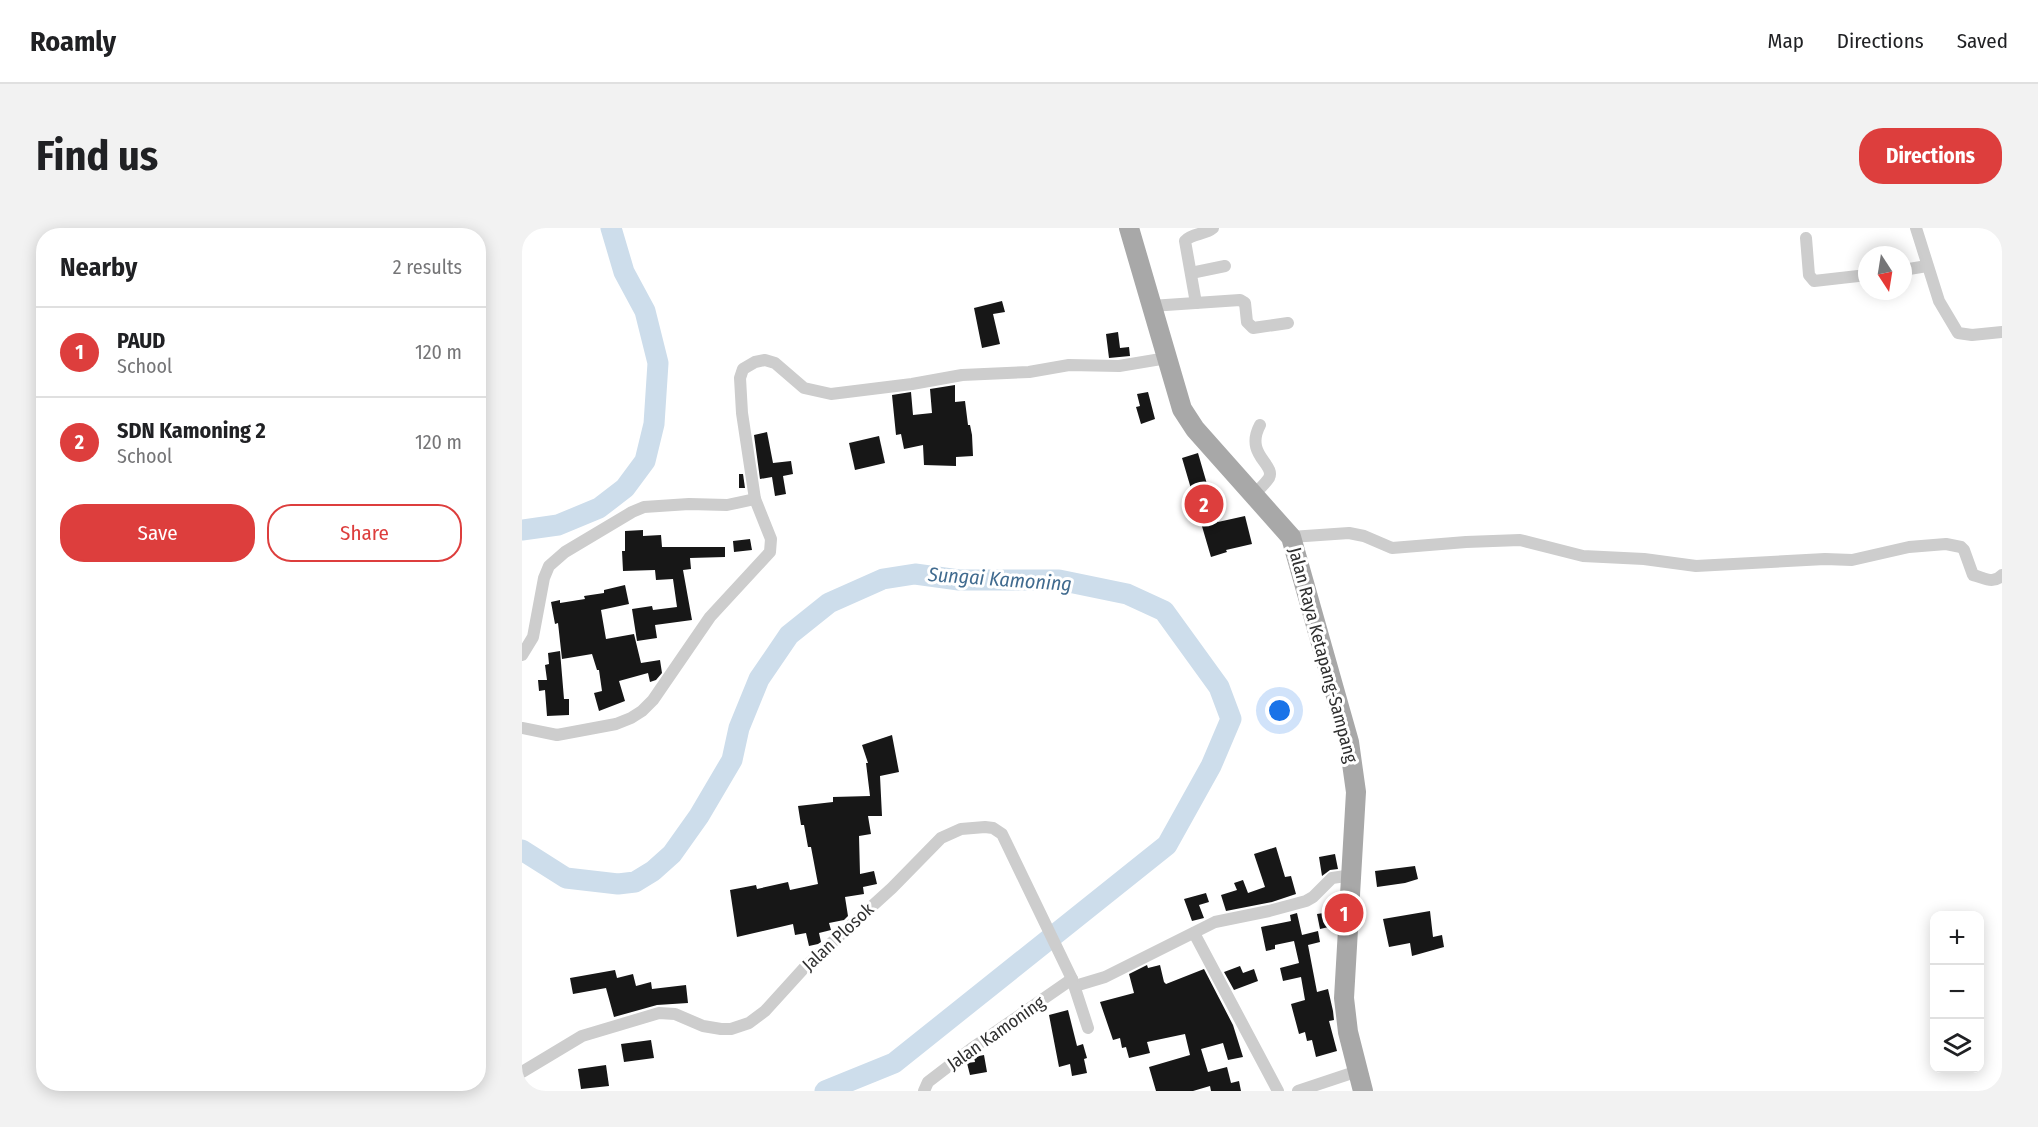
<!DOCTYPE html>
<html lang="en">
<head>
<meta charset="utf-8">
<style>
	:root { --surface:#fff; --page:#f2f2f2; --text:#202124; --muted:#757577; --line:#e0e0e0; --accent:#dd3e3d }
	body { margin:0; font-family:"Fira Sans Condensed",sans-serif; background:var(--page); color:var(--text) }
	.controls { position:absolute; right:18px; bottom:18px; display:grid; overflow:hidden; border-radius:12px; box-shadow:0 3px 15px #0003 }
	.controls button { width:54px; height:54px; display:grid; place-items:center; padding:0; border:0; border-bottom:2px solid var(--line); background:var(--surface); color:var(--text); font:30px sans-serif }
	.compass { position:absolute; left:1336px; top:18px; width:54px; height:54px; border-radius:50%; background:var(--surface); box-shadow:0 3px 15px #0003; rotate:168deg }
	.you { position:absolute; left:758px; top:483px; width:21px; height:21px; margin:-15px; border:4px solid #fff; border-radius:50%; background:#1a73e8; box-shadow:0 0 0 9px #1a73e833 }
	.badge { display:grid; place-items:center; width:39px; height:39px; border-radius:50%; background:var(--accent); color:#fff; font-size:20px; font-weight:700 }
	.pin { position:absolute; translate:-50% -50%; border:3px solid #fff; box-shadow:0 2px 6px #0006 }
	.list { margin:0; padding:0; list-style:none }
	h2 { display:flex; justify-content:space-between; align-items:center; height:78px; margin:0; padding:0 24px; font-size:26px }
	h2 small { font-size:20px; font-weight:400; color:var(--muted) }
	.list li { display:grid; grid-template-columns:39px 1fr auto; gap:18px; align-items:center; box-sizing:border-box; height:90px; padding:0 24px; border-top:2px solid var(--line) }
	.list b { display:block; font-size:22px; white-space:nowrap }
	.list p { margin:0; font-size:20px; white-space:nowrap; color:var(--muted) }
	.list em { font-size:20px; font-style:normal; color:var(--muted) }
	.actions { display:flex; gap:12px; padding:18px 24px }
	.actions a { flex:1; padding:14px 0; border:2px solid var(--accent); border-radius:24px; text-align:center; font-size:21px; color:var(--accent) }
	.actions .main { background:var(--accent); color:#fff }
	.icon { flex:none; width:33px; height:33px; fill:none; stroke:currentColor; stroke-width:2; stroke-linecap:round; stroke-linejoin:round }
	.map { position:relative; flex:none; width:1480px; height:863px; overflow:hidden; border-radius:24px }
	header { display:flex; align-items:center; gap:36px; box-sizing:border-box; height:84px; padding:0 30px; background:var(--surface); border-bottom:2px solid var(--line) }
	header strong { font-size:28px }
	nav { display:flex; gap:33px; margin-inline-start:auto; font-size:21px }
	.intro { display:flex; align-items:center; justify-content:space-between; box-sizing:border-box; height:144px; padding:0 36px }
	h1 { margin:0; font-size:42px }
	.button { padding:15px 27px; border-radius:24px; background:var(--accent); color:#fff; font-size:21px; font-weight:700 }
	main { display:flex; gap:36px; padding:0 36px }
	aside { flex:1; background:var(--surface); border-radius:24px; box-shadow:0 3px 15px #0003 }
	.map>svg:first-child { display:block }
	.lines { fill:none; stroke-linecap:round; stroke-linejoin:round }
	.river { stroke:#cdddeb; stroke-width:21 }
	.building { fill:#171717 }
	.street { stroke:#cdcdcd; stroke-width:12 }
	.primary { stroke:#a8a8a8; stroke-width:20 }
	.labels { text-anchor:middle; stroke-width:6; stroke-linejoin:round; paint-order:stroke }
	.street-label { font-size:18px; fill:#303030; stroke:#fff }
	.water-label { font-size:20px; font-style:italic; fill:#416b8f; stroke:#fff }
</style>
</head>
<body>
<header>
<strong>Roamly</strong>
<nav><a>Map</a><a>Directions</a><a>Saved</a></nav>
</header>
<div class="intro"><h1>Find us</h1><a class="button">Directions</a></div>
<main>
<aside>
<h2>Nearby<small>2 results</small></h2>
<ul class="list">
<li><span class="badge">1</span><div><b>PAUD</b><p>School</p></div><em>120 m</em></li>
<li><span class="badge">2</span><div><b>SDN Kamoning 2</b><p>School</p></div><em>120 m</em></li>
</ul>
<div class="actions"><a class="main">Save</a><a>Share</a></div>
</aside>
<div class="map">
<svg width="1480" height="863" viewBox="0 0 1480 863">
	<rect width="100%" height="100%" fill="#fff"/>
	<g class="lines">
		<g class="river">
			<path d="M 0,302 L 36,297 L 77,280 L 103,260 L 123,233 L 132,196 L 136,135 L 123,83 L 102,44 L 89,0"/>
			<path d="M 0,622 L 44,650 L 96,656 L 113,654 L 131,643 L 150,626 L 177,588 L 210,532 L 217,500 L 237,451 L 267,407 L 307,375 L 361,351 L 393,346 L 437,352 L 537,352 L 605,366 L 642,383 L 697,459 L 709,491 L 689,538 L 645,617 L 372,835 L 303,863"/>
		</g>
	</g>
	<g class="building">
		<path d="M 480,73 L 483,84 L 471,86 L 478,116 L 460,120 L 452,80 Z"/>
		<path d="M 596,104 L 598,120 L 607,119 L 608,128 L 587,130 L 584,106 Z"/>
		<path d="M 433,157 L 433,174 L 443,173 L 446,197 L 448,197 L 450,207 L 451,228 L 434,229 L 434,238 L 402,237 L 401,217 L 382,221 L 379,206 L 374,207 L 370,167 L 389,164 L 391,187 L 410,185 L 408,161 Z"/>
		<path d="M 626,164 L 633,191 L 619,196 L 614,179 L 618,178 L 615,166 Z"/>
		<path d="M 245,204 L 251,235 L 269,233 L 271,246 L 261,248 L 264,266 L 253,268 L 250,249 L 238,251 L 232,207 Z"/>
		<path d="M 357,208 L 363,235 L 333,242 L 327,215 Z"/>
		<path d="M 676,225 L 696,294 L 723,288 L 730,316 L 704,322 L 705,324 L 689,329 L 660,230 Z"/>
		<path d="M 217,246 L 221,246 L 223,260 L 217,260 Z"/>
		<path d="M 121,302 L 121,308 L 139,307 L 140,319 L 203,319 L 203,329 L 168,330 L 169,341 L 161,342 L 170,392 L 133,397 L 135,410 L 115,413 L 110,381 L 130,378 L 131,382 L 155,379 L 151,351 L 134,352 L 133,342 L 101,343 L 100,323 L 103,323 L 103,303 Z"/>
		<path d="M 228,311 L 230,322 L 212,324 L 211,313 Z"/>
		<path d="M 103,357 L 107,376 L 79,382 L 84,411 L 112,406 L 119,435 L 138,432 L 140,445 L 134,452 L 128,454 L 126,445 L 97,453 L 103,473 L 77,483 L 72,465 L 80,463 L 77,442 L 75,442 L 70,426 L 40,431 L 36,395 L 33,396 L 29,374 L 38,372 L 38,375 L 63,371 L 62,368 L 82,365 L 82,362 Z"/>
		<path d="M 38,423 L 42,471 L 47,471 L 47,487 L 25,488 L 23,462 L 17,463 L 16,452 L 25,452 L 23,437 L 27,436 L 26,425 Z"/>
		<path d="M 370,507 L 377,544 L 358,548 L 360,588 L 346,588 L 349,606 L 337,608 L 338,646 L 352,643 L 355,656 L 341,659 L 342,666 L 323,669 L 326,688 L 322,692 L 307,695 L 309,702 L 297,705 L 299,714 L 296,716 L 287,718 L 284,705 L 273,707 L 271,696 L 215,709 L 208,662 L 234,657 L 235,661 L 266,654 L 268,662 L 296,656 L 289,619 L 286,619 L 282,597 L 279,597 L 276,578 L 311,574 L 311,569 L 348,568 L 344,535 L 346,535 L 340,517 Z"/>
		<path d="M 754,619 L 763,649 L 769,648 L 774,666 L 750,674 L 704,683 L 699,667 L 715,662 L 712,655 L 721,652 L 726,665 L 743,659 L 732,626 Z"/>
		<path d="M 813,626 L 816,641 L 808,642 L 800,648 L 797,629 Z"/>
		<path d="M 893,638 L 896,651 L 883,655 L 855,659 L 853,643 Z"/>
		<path d="M 684,665 L 687,674 L 677,677 L 682,690 L 670,693 L 662,671 Z"/>
		<path d="M 908,683 L 911,709 L 920,707 L 922,719 L 890,728 L 888,715 L 867,719 L 861,691 Z"/>
		<path d="M 808,684 L 811,698 L 798,701 L 795,686 Z"/>
		<path d="M 775,685 L 780,707 L 796,703 L 798,714 L 786,717 L 795,764 L 806,761 L 811,783 L 812,792 L 807,793 L 815,823 L 794,829 L 790,812 L 785,813 L 783,804 L 777,806 L 769,776 L 783,772 L 779,749 L 761,753 L 758,740 L 777,735 L 772,713 L 753,717 L 753,721 L 744,723 L 739,699 L 769,693 L 768,687 Z"/>
		<path d="M 625,737 L 626,740 L 638,737 L 642,754 L 644,756 L 682,741 L 711,797 L 721,829 L 706,832 L 701,815 L 679,821 L 686,844 L 705,839 L 709,855 L 717,853 L 719,863 L 689,863 L 688,858 L 671,863 L 634,863 L 627,839 L 668,827 L 663,806 L 625,814 L 628,825 L 607,830 L 604,819 L 600,820 L 598,810 L 591,812 L 578,774 L 612,765 L 607,746 Z"/>
		<path d="M 718,738 L 721,745 L 732,741 L 736,753 L 712,762 L 702,744 Z"/>
		<path d="M 93,742 L 95,750 L 111,746 L 114,758 L 129,754 L 130,761 L 164,757 L 166,775 L 135,777 L 92,789 L 84,760 L 51,766 L 48,750 Z"/>
		<path d="M 546,782 L 555,818 L 561,816 L 565,830 L 562,831 L 565,845 L 550,848 L 548,836 L 537,839 L 527,787 Z"/>
		<path d="M 129,812 L 132,830 L 102,834 L 99,816 Z"/>
		<path d="M 462,827 L 465,844 L 448,847 L 445,835 L 453,834 L 452,829 Z"/>
		<path d="M 84,837 L 87,858 L 59,861 L 56,841 Z"/>
	</g>
	<g class="lines">
		<g class="street">
			<path d="M 1394,0 L 1417,73 L 1436,105 L 1450,107 L 1480,104"/>
			<path d="M 1284,10 L 1287,47 L 1292,53 L 1345,47"/>
			<path d="M 1381,42 L 1405,38"/>
			<path d="M 669,45 L 703,38"/>
			<path d="M 674,75 L 663,13 C 670,5 683,7 691,0"/>
			<path d="M 629,78 L 718,72 L 723,75 L 725,94 L 731,100 L 766,95"/>
			<path d="M 731,268 C 736,262 743,256 747,250 C 754,236 722,227 738,197"/>
			<path d="M 769,309 L 827,305 L 842,308 L 870,320 L 944,314 L 998,312 L 1061,328 L 1122,331 L 1174,338 L 1303,331 L 1330,332 L 1387,319 L 1424,316 L 1439,319 L 1442,322 L 1451,347 C 1461,349 1471,357 1480,347"/>
			<path d="M 0,427 L 11,409 L 22,350 L 27,338 L 43,324 L 110,284 L 122,279 L 167,276 L 205,277 L 233,271 L 220,185 L 218,150 L 221,141 L 233,134 L 243,132 L 253,135 L 282,160 L 309,166 L 390,156 L 440,147 L 507,144 L 547,137 L 597,138 L 645,130"/>
			<path d="M 0,500 L 35,507 L 94,496 L 109,490 L 120,483 L 131,472 L 188,389 L 248,324 L 249,311 L 233,271"/>
			<path d="M 672,705 L 756,863"/>
			<path d="M 553,758 L 583,749 L 693,694 L 747,683 L 784,673 L 791,669 L 810,650 L 830,647"/>
			<path d="M 0,844 L 60,808 L 137,785 L 153,786 L 181,798 L 199,801 L 209,801 L 227,795 L 243,783 L 283,739 L 370,660 L 419,610 L 439,601 L 463,599 L 471,600 L 480,606 L 550,751 L 566,800"/>
			<path d="M 402,863 L 406,854 L 449,821 L 550,751"/>
			<path d="M 776,863 L 836,843"/>
		</g>
		<path class="primary" d="M 607,0 L 660,181 L 673,201 L 769,309 L 827,514 L 834,564 L 822,770 L 826,804 L 841,863"/>
	</g>
	<g class="labels">
		<g class="street-label">
			<text transform="translate(801 427) rotate(75)" y="6">Jalan Raya Ketapang-Sampang</text>
			<text transform="translate(316 709) rotate(-43)" y="6">Jalan Plosok</text>
			<text transform="translate(474 805) rotate(-35)" y="6">Jalan Kamoning</text>
		</g>
		<g class="water-label">
			<text transform="translate(478 351) rotate(4)" y="7">Sungai Kamoning</text>
		</g>
	</g>
</svg>
<div class="controls">
<button>+</button>
<button>−</button>
<button><svg class="icon" aria-label="layers" viewBox="0 0 24 24"><path d="M12 4l9 5-9 5-9-5zM3 14l9 5 9-5"/></svg></button>
</div>
<svg class="compass" viewBox="-18 -18 36 36"><path d="M0-13l5 13h-10z" fill="#e53935"/><path d="M0 13l5-13h-10z" fill="#757577"/></svg>
<div class="you"></div>
<div class="pin badge" style="left:822px;top:685px">1</div>
<div class="pin badge" style="left:682px;top:276px">2</div>
</div>
</main>
</body>
</html>
